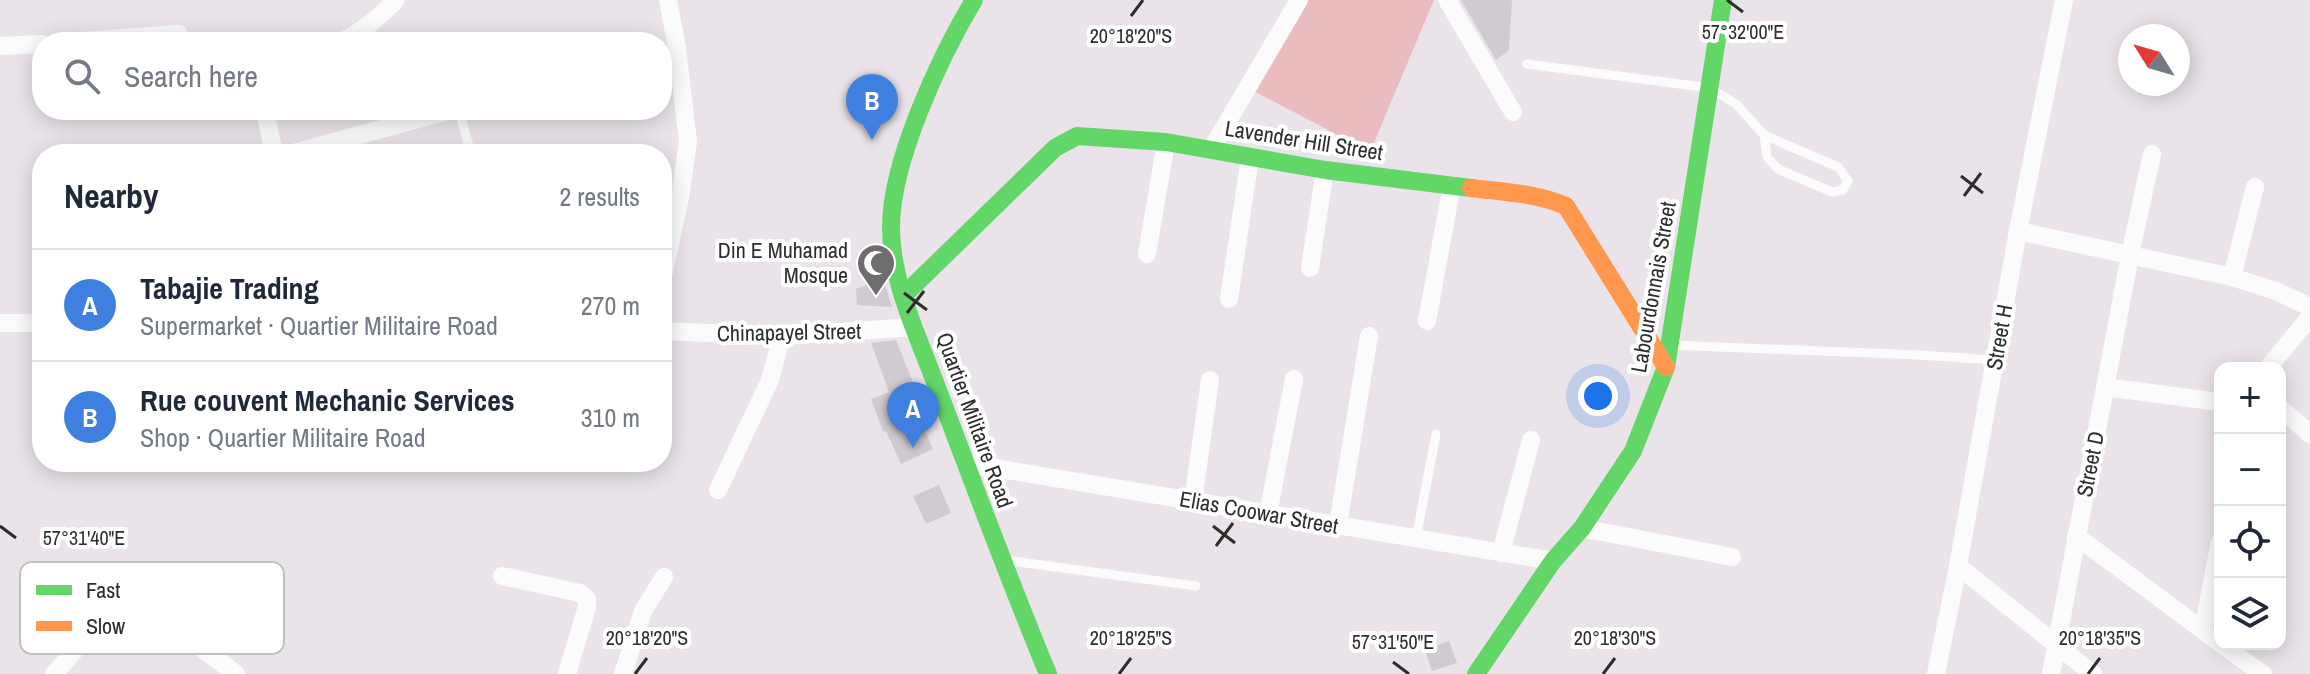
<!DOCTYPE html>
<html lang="en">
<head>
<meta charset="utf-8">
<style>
	:root { --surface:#fff; --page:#f2f2f3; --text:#1f2937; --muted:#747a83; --line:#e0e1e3; --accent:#2563eb }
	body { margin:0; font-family:"Archivo Narrow",sans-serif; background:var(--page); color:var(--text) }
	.controls { position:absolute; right:24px; bottom:24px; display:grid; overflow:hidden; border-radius:16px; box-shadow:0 4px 20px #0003 }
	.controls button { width:72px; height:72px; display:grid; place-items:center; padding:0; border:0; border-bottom:2px solid var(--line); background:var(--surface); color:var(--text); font:40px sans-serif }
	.compass { position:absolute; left:2118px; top:24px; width:72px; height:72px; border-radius:50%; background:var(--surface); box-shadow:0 4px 20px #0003; rotate:307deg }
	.you { position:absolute; left:1598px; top:396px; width:28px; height:28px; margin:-20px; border:6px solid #fff; border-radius:50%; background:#1a73e8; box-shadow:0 0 0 12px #1a73e833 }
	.badge { display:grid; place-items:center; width:52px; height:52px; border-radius:50%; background:var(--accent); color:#fff; font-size:26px; font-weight:700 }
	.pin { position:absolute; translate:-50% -66px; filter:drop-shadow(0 2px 4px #0008) }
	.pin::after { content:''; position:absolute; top:42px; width:28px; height:24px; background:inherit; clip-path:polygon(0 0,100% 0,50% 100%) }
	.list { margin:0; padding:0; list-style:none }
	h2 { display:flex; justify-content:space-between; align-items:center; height:104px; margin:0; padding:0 32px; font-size:34px }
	h2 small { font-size:26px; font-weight:400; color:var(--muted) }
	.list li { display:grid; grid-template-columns:52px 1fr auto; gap:24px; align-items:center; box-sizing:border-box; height:112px; padding:0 32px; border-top:2px solid var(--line) }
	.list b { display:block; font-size:30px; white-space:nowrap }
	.list p { margin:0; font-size:26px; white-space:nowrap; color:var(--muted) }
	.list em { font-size:26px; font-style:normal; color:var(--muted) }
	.icon { flex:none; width:44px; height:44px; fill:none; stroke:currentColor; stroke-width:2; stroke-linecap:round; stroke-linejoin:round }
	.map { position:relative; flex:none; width:2310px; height:674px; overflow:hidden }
	.search { position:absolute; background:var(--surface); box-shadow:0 4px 20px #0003; left:32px; top:32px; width:640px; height:88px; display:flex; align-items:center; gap:20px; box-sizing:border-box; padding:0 28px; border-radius:32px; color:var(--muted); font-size:30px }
	.panel { position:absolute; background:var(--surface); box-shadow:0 4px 20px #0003; left:32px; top:144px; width:640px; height:328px; border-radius:32px }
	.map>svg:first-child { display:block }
	.pitch { fill:#eabcc0 }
	.building { fill:#d0cbd0 }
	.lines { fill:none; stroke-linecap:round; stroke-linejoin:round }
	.lane { stroke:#fcfbfc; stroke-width:9 }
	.street { stroke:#fcfbfc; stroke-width:18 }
	.fast { stroke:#63d668; stroke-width:18 }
	.slow { stroke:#ff974d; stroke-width:18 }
	.ticks { fill:none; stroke:#2d2d2d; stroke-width:3 }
	.labels { text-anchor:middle; stroke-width:8; stroke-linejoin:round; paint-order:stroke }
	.street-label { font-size:22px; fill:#2d2d2d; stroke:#fff }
	.poi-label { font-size:22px; fill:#2d2d2d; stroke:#fff; text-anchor:end }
	.key { fill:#fff; stroke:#c0c0c0; stroke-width:2 }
	.key-label { font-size:22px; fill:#2d2d2d }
	.ticks-label { font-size:20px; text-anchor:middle; fill:#2d2d2d; stroke:#fff; stroke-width:8; stroke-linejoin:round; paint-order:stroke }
</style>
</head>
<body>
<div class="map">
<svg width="2310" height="674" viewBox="0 0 2310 674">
	<rect width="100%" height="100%" fill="#eae4ea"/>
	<path class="pitch" d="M 1305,0 L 1434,0 L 1370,152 L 1250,89 Z"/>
	<g class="building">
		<path d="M 1461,0 L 1512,0 L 1509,50 L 1496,60 Z"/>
		<path d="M 883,278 L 892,307 L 857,305 L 856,289 Z"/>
		<path d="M 896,340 L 926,415 L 919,418 L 933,449 L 901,464 L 886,431 L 883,432 L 871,399 L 889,392 L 871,343 Z"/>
		<path d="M 939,485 L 951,513 L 926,524 L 913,496 Z"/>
		<path d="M 1449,641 L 1457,663 L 1432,671 L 1425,650 Z"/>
	</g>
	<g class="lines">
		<g class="lane">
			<path d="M 1527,64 L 1710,88 L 1736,104 L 1764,135 L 1838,167 L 1848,181 L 1843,190 L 1832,192 L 1778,169 L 1767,157 L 1764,135"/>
			<path d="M 459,110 L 471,154"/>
			<path d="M 1670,345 L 1919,355 L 1995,360"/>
			<path d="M 1416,539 L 1436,434"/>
			<path d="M 1004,560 L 1196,586"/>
		</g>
		<g class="street">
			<path d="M 1447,0 L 1513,112"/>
			<path d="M 66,42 L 179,34 L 181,42"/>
			<path d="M 340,42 C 363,32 379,17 396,0"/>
			<path d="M 0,46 L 42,44"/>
			<path d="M 265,110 L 274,154"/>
			<path d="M 1211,150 L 1299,0"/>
			<path d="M 290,154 L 451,110"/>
			<path d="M 2018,231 L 2232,277 L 2276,291 L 2310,307"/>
			<path d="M 1147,254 L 1166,142"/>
			<path d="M 1310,268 L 1325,170"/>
			<path d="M 2232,277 L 2255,187"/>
			<path d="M 662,281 L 680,197 L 688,142 L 677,48 L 668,0"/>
			<path d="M 1229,299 L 1250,157"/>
			<path d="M 1427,321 L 1452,185"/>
			<path d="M 0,323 L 42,323"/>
			<path d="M 662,331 L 782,336 L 915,327"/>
			<path d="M 2268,368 L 2310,317"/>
			<path d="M 2105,387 L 2220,402"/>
			<path d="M 2280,408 L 2310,434"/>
			<path d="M 965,463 L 1553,561"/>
			<path d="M 718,490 L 770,380 L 782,336"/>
			<path d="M 1193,501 L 1210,380"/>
			<path d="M 1268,514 L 1294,379"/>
			<path d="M 1338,525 L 1369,336"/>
			<path d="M 1582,528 L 1732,557"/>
			<path d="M 2076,536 L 2220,643"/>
			<path d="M 1501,553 L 1531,440"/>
			<path d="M 1958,566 L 2093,674"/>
			<path d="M 502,576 L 580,593 L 587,599 L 587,607 L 567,674"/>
			<path d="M 2203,631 L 2220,541"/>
			<path d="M 2221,644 L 2263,674"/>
			<path d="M 54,674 C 80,646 111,598 154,612 L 236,674"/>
			<path d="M 623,674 L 643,611 L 664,577"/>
			<path d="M 1936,674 L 1958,566 L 2018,231 L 2064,0"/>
			<path d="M 2051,674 L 2130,255 L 2152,154"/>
		</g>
		<g class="fast">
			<path d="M 974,0 C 940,57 891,161 891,227 C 891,283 919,338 938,390 C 974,485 1009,580 1048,674"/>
			<path d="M 905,294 L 1055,148 L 1077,136 L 1166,142 L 1325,170 L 1471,188"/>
			<path d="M 1476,674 L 1553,561 L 1582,528 L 1633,451 L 1666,367 L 1723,0"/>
		</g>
		<path class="slow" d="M 1471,188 C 1502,192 1537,193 1566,206 L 1666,367"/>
	</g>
	<path class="ticks" d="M 1727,0 L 1743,12M 1131,16 L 1143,0M 1961,176 L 1983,193M 1964,196 L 1981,173M 904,293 L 927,310M 907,313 L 924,291M 0,526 L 16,538M 1213,526 L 1235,543M 1216,546 L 1233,523M 1393,662 L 1409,674M 635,674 L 647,658M 1119,674 L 1131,658M 1603,674 L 1615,658M 2088,674 L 2100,658"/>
	<defs>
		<symbol id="mosque-pin" viewBox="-11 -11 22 30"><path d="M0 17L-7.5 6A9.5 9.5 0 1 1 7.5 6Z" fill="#6f6d6f" stroke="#fff"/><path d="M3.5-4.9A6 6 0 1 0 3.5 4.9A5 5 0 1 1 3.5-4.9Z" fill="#fff"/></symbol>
	</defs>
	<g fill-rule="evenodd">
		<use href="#mosque-pin" x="854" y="241" width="44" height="60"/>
	</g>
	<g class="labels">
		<g class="street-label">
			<text transform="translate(1304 140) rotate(9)" y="8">Lavender Hill Street</text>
			<text transform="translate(1653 287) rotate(-80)" y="8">Labourdonnais Street</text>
			<text transform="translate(789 332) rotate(-1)" y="8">Chinapayel Street</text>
			<text transform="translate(1999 337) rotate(-80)" y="8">Street H</text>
			<text transform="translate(975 420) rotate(70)" y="8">Quartier Militaire Road</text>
			<text transform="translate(2090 464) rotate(-79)" y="8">Street D</text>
			<text transform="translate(1259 512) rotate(10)" y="8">Elias Coowar Street</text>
		</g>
		<g class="poi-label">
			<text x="848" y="258">Din E Muhamad<tspan x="848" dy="25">Mosque</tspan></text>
		</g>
	</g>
	<rect x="20" y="562" width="264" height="92" rx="12" class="key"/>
	<rect x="36" y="585" width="36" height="10" fill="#63d668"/>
	<rect x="36" y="621" width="36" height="10" fill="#ff974d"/>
	<g class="key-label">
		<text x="86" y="598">Fast</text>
		<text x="86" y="634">Slow</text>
	</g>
	<g class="ticks-label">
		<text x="1743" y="39">57°32'00"E</text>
		<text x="1131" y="43">20°18'20"S</text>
		<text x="84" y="545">57°31'40"E</text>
		<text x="647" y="645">20°18'20"S</text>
		<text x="1131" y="645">20°18'25"S</text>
		<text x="1615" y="645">20°18'30"S</text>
		<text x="2100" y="645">20°18'35"S</text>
		<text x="1393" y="649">57°31'50"E</text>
	</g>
</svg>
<div class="controls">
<button>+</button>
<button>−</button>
<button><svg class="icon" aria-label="locate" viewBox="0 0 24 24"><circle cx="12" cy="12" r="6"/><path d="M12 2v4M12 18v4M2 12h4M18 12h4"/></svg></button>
<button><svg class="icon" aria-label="layers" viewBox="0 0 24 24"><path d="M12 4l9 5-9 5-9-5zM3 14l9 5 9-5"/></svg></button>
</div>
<svg class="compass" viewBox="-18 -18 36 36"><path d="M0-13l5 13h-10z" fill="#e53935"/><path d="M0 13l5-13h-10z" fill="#747a83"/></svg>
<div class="you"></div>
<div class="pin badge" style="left:913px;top:448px;background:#3f7fe0">A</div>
<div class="pin badge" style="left:872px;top:140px;background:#3f7fe0">B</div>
<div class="search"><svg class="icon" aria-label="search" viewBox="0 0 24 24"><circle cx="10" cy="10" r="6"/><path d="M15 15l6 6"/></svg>Search here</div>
<section class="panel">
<h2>Nearby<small>2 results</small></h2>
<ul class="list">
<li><span class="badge" style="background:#3f7fe0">A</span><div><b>Tabajie Trading</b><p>Supermarket · Quartier Militaire Road</p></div><em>270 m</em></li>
<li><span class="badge" style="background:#3f7fe0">B</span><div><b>Rue couvent Mechanic Services</b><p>Shop · Quartier Militaire Road</p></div><em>310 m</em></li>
</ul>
</section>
</div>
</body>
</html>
